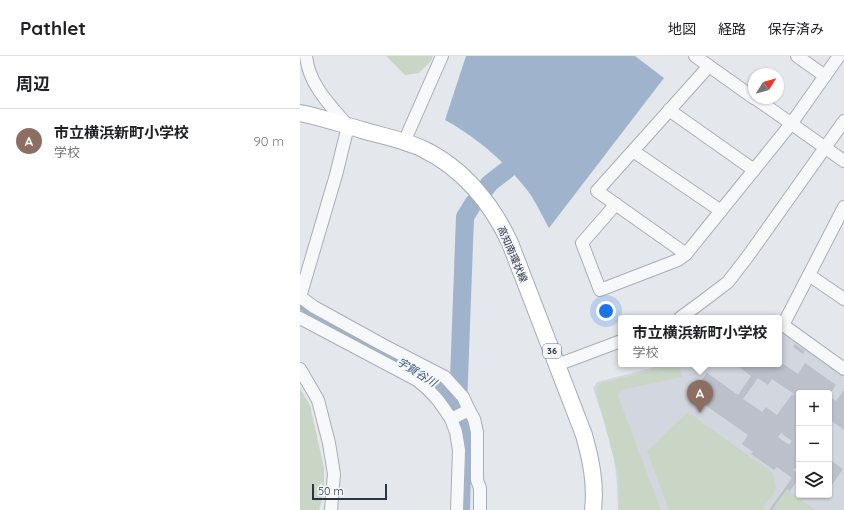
<!DOCTYPE html>
<html lang="ja">
<head>
<meta charset="utf-8">
<style>
	:root { --surface:#fff; --page:#f6f6f6; --text:#202124; --muted:#757577; --line:#e0e0e0; --accent:#d1495b }
	body { margin:0; font-family:Quicksand,"Noto Sans JP",sans-serif; background:var(--page); color:var(--text) }
	.controls { position:absolute; right:12px; bottom:12px; display:grid; overflow:hidden; border-radius:4px; box-shadow:0 1px 3px #0004 }
	.controls button { width:36px; height:36px; display:grid; place-items:center; padding:0; border:0; border-bottom:1px solid var(--line); background:var(--surface); color:var(--text); font:20px sans-serif }
	.compass { position:absolute; left:448px; top:12px; width:36px; height:36px; border-radius:50%; background:var(--surface); box-shadow:0 1px 3px #0004; rotate:53deg }
	.scale { position:absolute; left:12px; bottom:10px; width:75px; box-sizing:border-box; padding-left:4px; border:2px solid #2b3445; border-top:0; font-size:11px; line-height:14px; white-space:nowrap; color:#2b3445; -webkit-text-stroke:3px #f4f6f9; paint-order:stroke }
	.you { position:absolute; left:306px; top:255px; width:14px; height:14px; margin:-10px; border:3px solid #fff; border-radius:50%; background:#1a73e8; box-shadow:0 0 0 6px #1a73e833 }
	.badge { display:grid; place-items:center; width:26px; height:26px; border-radius:50%; background:var(--accent); color:#fff; font-size:13px; font-weight:700 }
	.pin { position:absolute; translate:-50% -33px; filter:drop-shadow(0 1px 2px #0008) }
	.pin::after { content:''; position:absolute; top:21px; width:14px; height:12px; background:inherit; clip-path:polygon(0 0,100% 0,50% 100%) }
	.popup { position:absolute; left:318px; top:259px; width:164px; height:52px; box-sizing:border-box; display:grid; place-content:center; border-radius:4px; background:var(--surface); filter:drop-shadow(0 1px 3px #0005); font-size:13px; white-space:nowrap; color:var(--muted) }
	.popup b { font-size:15px; color:var(--text) }
	.popup::after { content:''; position:absolute; left:50%; top:100%; margin-left:-8px; border:8px solid transparent; border-top-color:var(--surface) }
	.list { margin:0; padding:0; list-style:none }
	h2 { display:flex; justify-content:space-between; align-items:center; height:52px; margin:0; padding:0 16px; font-size:17px }
	h2 small { font-size:13px; font-weight:400; color:var(--muted) }
	.list li { display:grid; grid-template-columns:26px 1fr auto; gap:12px; align-items:center; box-sizing:border-box; height:64px; padding:0 16px; border-top:1px solid var(--line) }
	.list b { display:block; font-size:15px; white-space:nowrap }
	.list p { margin:0; font-size:13px; white-space:nowrap; color:var(--muted) }
	.list em { font-size:13px; font-style:normal; color:var(--muted) }
	.icon { flex:none; width:22px; height:22px; fill:none; stroke:currentColor; stroke-width:2; stroke-linecap:round; stroke-linejoin:round }
	.map { position:relative; flex:none; width:544px; height:454px; overflow:hidden }
	header { display:flex; align-items:center; gap:24px; box-sizing:border-box; height:56px; padding:0 20px; background:var(--surface); border-bottom:1px solid var(--line) }
	header strong { font-size:19px }
	nav { display:flex; gap:22px; margin-inline-start:auto; font-size:14px }
	main { display:flex }
	aside { flex:1; background:var(--surface) }
	.map>svg:first-child { display:block }
	.built { fill:#d2d6de; fill-rule:evenodd }
	.green { fill:#c9d6c5 }
	.water { fill:#9fb4cc }
	.lines { fill:none; stroke-linecap:round; stroke-linejoin:round }
	.river { stroke:#9fb4cc; stroke-width:18 }
	.building { fill:#bbc0ca; fill-rule:evenodd }
	.minor-casing { stroke:#a9aeb7; stroke-width:14 }
	.major-casing { stroke:#a3abb8; stroke-width:18 }
	.minor { stroke:#f7f8fa; stroke-width:12 }
	.major { stroke:#fff; stroke-width:16 }
	.labels { text-anchor:middle; stroke-width:4; stroke-linejoin:round; paint-order:stroke }
	.shield { fill:#f4f6f9; stroke:#676e7b; stroke-width:1 }
	.shield-label { font-size:9px; font-weight:bold; fill:#2b3445 }
	.street-label { font-size:10px; fill:#2b3445; stroke:#f4f6f9 }
	.water-label { font-size:11px; font-style:italic; fill:#34527a; stroke:#f4f6f9 }
</style>
</head>
<body>
<header>
<strong>Pathlet</strong>
<nav><a>地図</a><a>経路</a><a>保存済み</a></nav>
</header>
<main>
<aside>
<h2>周辺<small></small></h2>
<ul class="list">
<li><span class="badge" style="background:#8d6e63">A</span><div><b>市立横浜新町小学校</b><p>学校</p></div><em>90 m</em></li>
</ul>
</aside>
<div class="map">
<svg width="544" height="454" viewBox="0 0 544 454">
	<rect width="100%" height="100%" fill="#e4e7ec"/>
	<path class="built" d="M 479,275 L 544,321 L 544,454 L 318,454 L 317,428 L 314,402 L 308,378 L 293,332 L 297,326 L 367,308 L 479,308 ZM 499,337 L 529,337 L 529,439 L 499,439 Z"/>
	<g class="green">
		<path d="M 86,0 L 133,0 L 131,5 L 119,17 L 105,19 Z"/>
		<path d="M 377,308 L 379,308 L 382,321 L 321,334 L 318,340 L 361,454 L 319,454 L 318,419 L 296,334 L 297,330 L 302,327 Z"/>
		<path d="M 0,333 L 10,349 L 24,412 L 24,436 L 19,454 L 0,454 Z"/>
		<path d="M 388,356 L 473,417 L 476,434 L 462,454 L 369,454 L 347,395 Z"/>
		<path d="M 487,433 L 490,436 L 515,454 L 472,454 Z"/>
	</g>
	<g class="water">
		<path d="M 166,0 L 335,0 L 364,22 L 249,172 C 241,158 234,141 223,129 C 203,104 173,79 145,64 Z"/>
		<path d="M 0,246 L 129,317 L 144,327 L 151,338 L 155,335 L 168,362 L 172,380 L 170,454 L 163,454 C 164,431 167,406 164,383 C 160,360 145,341 129,326 L 13,261 L 7,261 L 6,258 L 0,254 Z"/>
	</g>
	<g class="lines">
		<path class="river" d="M 158,351 L 165,161 L 173,148 L 190,127 L 208,113"/>
	</g>
	<g class="building">
		<path d="M 495,288 L 505,295 L 503,298 L 493,291 Z"/>
		<path d="M 479,305 L 498,318 L 505,307 L 536,329 L 529,340 L 529,337 L 499,337 L 499,415 L 495,412 L 493,414 L 499,418 L 499,425 L 498,426 L 497,425 L 490,435 L 487,433 L 472,454 L 469,454 L 492,422 L 477,411 L 474,414 L 451,398 L 453,396 L 442,388 L 448,379 L 391,339 L 407,317 L 438,339 L 451,320 L 435,308 L 479,308 ZM 458,322 L 468,329 L 472,323 L 494,338 L 493,339 L 492,338 L 477,359 L 466,351 L 462,356 L 443,343 ZM 481,377 L 492,385 L 489,389 L 478,381 Z"/>
		<path d="M 544,334 L 544,374 L 529,363 L 529,340 L 536,345 Z"/>
		<path d="M 529,403 L 543,413 L 529,433 Z"/>
	</g>
	<g class="lines">
		<defs>
			<g id="minor">
				<path d="M 395,0 L 454,42"/>
				<path d="M 497,0 L 525,20"/>
				<path d="M 409,10 L 297,135 L 386,198 L 491,68 L 539,0"/>
				<path d="M 455,42 L 544,105"/>
				<path d="M 369,54 L 454,114"/>
				<path d="M 104,86 L 142,0"/>
				<path d="M 333,95 L 421,155"/>
				<path d="M 316,148 L 282,187 L 300,234 L 378,204 L 386,198"/>
				<path d="M 544,151 L 483,269 L 544,313"/>
				<path d="M 509,219 L 544,243"/>
				<path d="M 0,241 L 36,119 L 48,70 C 30,49 9,29 6,0"/>
				<path d="M 0,241 L 14,251 L 83,289 L 145,321 L 163,341 L 169,354"/>
				<path d="M 0,262 L 117,324 C 132,335 141,347 151,363 L 169,354 L 174,363 L 177,376 L 177,424 L 180,432 L 180,454"/>
				<path d="M 380,262 L 403,245 L 428,226 L 448,200 L 544,65"/>
				<path d="M 257,309 L 321,285"/>
				<path d="M 0,313 L 18,344 L 29,387 L 34,418 L 31,454"/>
				<path d="M 151,363 L 156,376 L 159,394 L 157,454"/>
			</g>
			<path id="major" d="M 0,57 C 21,61 41,68 62,74 C 82,80 104,84 123,93 C 163,112 192,148 210,187 L 284,379 C 291,404 296,428 293,454"/>
		</defs>
		<use href="#minor" class="minor-casing"/>
		<use href="#major" class="major-casing"/>
		<use href="#minor" class="minor"/>
		<use href="#major" class="major"/>
	</g>
	<g class="labels">
		<rect class="shield" x="243" y="288" width="18" height="14" rx="3"/>
		<g class="shield-label">
			<text x="252" y="298">36</text>
		</g>
		<g class="street-label">
			<text transform="translate(213 198) rotate(67)" y="4">高知南環状線</text>
		</g>
		<g class="water-label">
			<text transform="translate(117 316) rotate(32)" y="4">宇賀谷川</text>
		</g>
	</g>
</svg>
<div class="controls">
<button>+</button>
<button>−</button>
<button><svg class="icon" aria-label="layers" viewBox="0 0 24 24"><path d="M12 4l9 5-9 5-9-5zM3 14l9 5 9-5"/></svg></button>
</div>
<svg class="compass" viewBox="-18 -18 36 36"><path d="M0-13l5 13h-10z" fill="#e53935"/><path d="M0 13l5-13h-10z" fill="#757577"/></svg>
<div class="scale">50 m</div>
<div class="you"></div>
<div class="pin badge" style="left:400px;top:357px;background:#8d6e63">A</div>
<div class="popup"><b>市立横浜新町小学校</b>学校</div>
</div>
</main>
</body>
</html>
